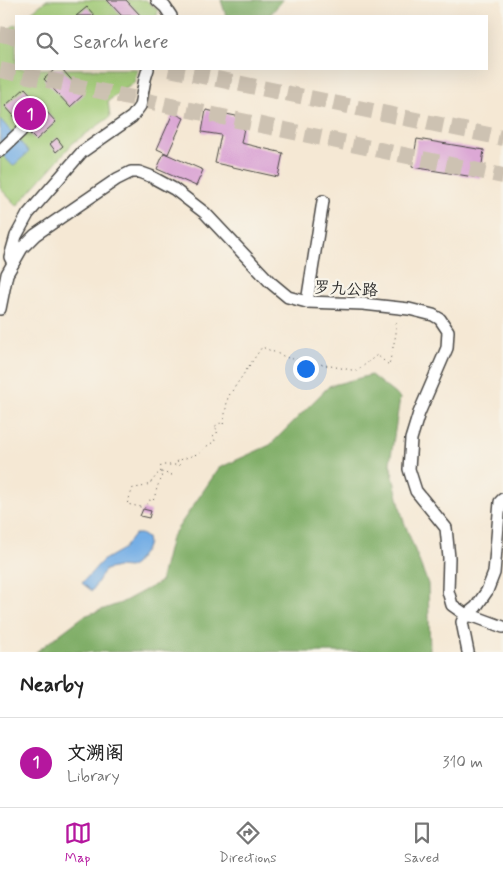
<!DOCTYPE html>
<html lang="en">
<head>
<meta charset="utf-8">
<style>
	:root { --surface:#fff; --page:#f6f6f6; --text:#222; --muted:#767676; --line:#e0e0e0; --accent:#b5179e }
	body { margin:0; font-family:Mynerve,"LXGW WenKai TC",sans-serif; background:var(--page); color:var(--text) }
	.you { position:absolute; left:305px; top:368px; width:18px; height:18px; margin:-12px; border:4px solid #fff; border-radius:50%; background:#1a73e8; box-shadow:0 0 0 8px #1a73e833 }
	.badge { display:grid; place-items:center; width:32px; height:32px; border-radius:50%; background:var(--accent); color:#fff; font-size:16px; font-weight:700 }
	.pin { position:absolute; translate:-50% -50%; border:2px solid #fff; box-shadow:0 1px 5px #0006 }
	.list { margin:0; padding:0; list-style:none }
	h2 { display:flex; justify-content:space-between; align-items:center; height:65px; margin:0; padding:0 20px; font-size:21px }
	h2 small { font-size:16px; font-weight:400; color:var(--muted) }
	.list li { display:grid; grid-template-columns:32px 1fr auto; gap:15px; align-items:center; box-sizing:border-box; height:90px; padding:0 20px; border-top:1px solid var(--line) }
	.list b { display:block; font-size:19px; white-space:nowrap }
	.list p { margin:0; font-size:16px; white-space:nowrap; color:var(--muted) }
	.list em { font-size:16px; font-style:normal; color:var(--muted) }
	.icon { flex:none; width:28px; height:28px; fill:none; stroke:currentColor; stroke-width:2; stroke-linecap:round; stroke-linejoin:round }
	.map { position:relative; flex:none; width:503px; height:652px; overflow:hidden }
	.search { position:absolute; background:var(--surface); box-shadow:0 5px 20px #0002; left:15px; right:15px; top:15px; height:55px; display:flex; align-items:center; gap:12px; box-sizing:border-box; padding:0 18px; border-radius:0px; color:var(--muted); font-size:19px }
	.sheet { height:155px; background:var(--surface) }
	nav { display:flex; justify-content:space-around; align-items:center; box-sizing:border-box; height:70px; border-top:1px solid var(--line); background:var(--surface); font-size:14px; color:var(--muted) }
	nav a { display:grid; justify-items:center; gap:2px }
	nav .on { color:var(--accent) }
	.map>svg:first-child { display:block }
	.green { fill:#a0ca76; stroke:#667a50 }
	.forest { fill:#80ae67; stroke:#566c49 }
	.water { fill:#74aee5; stroke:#506c88 }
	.building { fill:#dca8d5 }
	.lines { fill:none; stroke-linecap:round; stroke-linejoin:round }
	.highway-tunnel { stroke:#cdc2b2; stroke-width:16; stroke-dasharray:16 8; stroke-linecap:butt }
	.minor-casing { stroke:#494744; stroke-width:14 }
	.path { stroke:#494744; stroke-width:1; stroke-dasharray:1 4; stroke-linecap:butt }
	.minor { stroke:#fff; stroke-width:11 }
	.labels { text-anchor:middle; stroke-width:4.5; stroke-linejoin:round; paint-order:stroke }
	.street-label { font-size:16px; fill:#2b2b2b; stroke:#f7f3e8 }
</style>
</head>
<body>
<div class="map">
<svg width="503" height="652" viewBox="0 0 503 652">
	<rect width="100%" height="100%" fill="#f7f3e8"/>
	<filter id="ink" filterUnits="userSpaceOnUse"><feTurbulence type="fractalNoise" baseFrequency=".02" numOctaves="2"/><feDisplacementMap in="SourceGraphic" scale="10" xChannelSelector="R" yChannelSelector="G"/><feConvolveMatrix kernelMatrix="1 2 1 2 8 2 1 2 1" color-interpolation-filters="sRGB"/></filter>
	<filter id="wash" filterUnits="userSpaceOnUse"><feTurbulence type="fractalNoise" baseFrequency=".0096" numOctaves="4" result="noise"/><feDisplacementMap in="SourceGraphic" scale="20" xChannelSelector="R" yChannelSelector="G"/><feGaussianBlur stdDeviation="1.12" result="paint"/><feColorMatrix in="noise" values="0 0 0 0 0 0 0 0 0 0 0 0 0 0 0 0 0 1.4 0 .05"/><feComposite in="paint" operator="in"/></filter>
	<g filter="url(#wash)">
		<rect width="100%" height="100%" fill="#f5e8d4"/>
		<g class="green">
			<path d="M 47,0 L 146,0 L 158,10 L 157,16 L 26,16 Z"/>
			<path d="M 16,24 L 16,69 L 138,69 L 134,83 L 108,101 L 110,117 L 73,143 L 17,206 L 0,188 L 0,36 Z"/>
		</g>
		<g class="forest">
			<path d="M 221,0 L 283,0 L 269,16 L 226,16 Z"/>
			<path d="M 371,375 L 400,398 L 390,463 L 403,519 L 428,584 L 430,652 L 36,652 L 84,616 L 121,603 L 160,582 L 171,538 L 219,468 L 270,445 L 329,386 Z"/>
		</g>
		<g class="water">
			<path d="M 0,119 L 29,152 L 13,166 L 0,152 Z"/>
			<path d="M 135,534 L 141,534 L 147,538 L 148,543 L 146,549 L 135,564 L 129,568 L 117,567 L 105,570 L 92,591 L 82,583 L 102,561 L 123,549 Z"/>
		</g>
		<g id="blocks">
			<g class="building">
				<path d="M 107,0 L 126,0 L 141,16 L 122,16 Z"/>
				<path d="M 87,7 L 95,16 L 76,16 Z"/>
				<path d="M 55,69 L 62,69 L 84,94 L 70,107 L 44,79 Z"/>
				<path d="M 25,88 L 56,122 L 36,140 L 28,132 L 27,126 L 21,124 L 5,106 Z"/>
				<path d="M 206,110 L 246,118 L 241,143 L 283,153 L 278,177 L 215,163 L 221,135 L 202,132 Z"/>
				<path d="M 173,113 L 184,118 L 168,154 L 157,149 Z"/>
				<path d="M 57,138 L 63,146 L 56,152 L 50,144 Z"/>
				<path d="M 417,139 L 484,150 L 480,178 L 412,167 Z"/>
				<path d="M 164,153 L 203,170 L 196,186 L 157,169 Z"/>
				<path d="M 143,509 L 151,511 L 149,518 L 140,516 Z"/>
			</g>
		</g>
	</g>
	<g filter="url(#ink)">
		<use href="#blocks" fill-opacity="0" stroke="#494744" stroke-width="1"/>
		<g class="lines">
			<g class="highway-tunnel">
				<path d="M 0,34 L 16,37"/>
				<path d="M 169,69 L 503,138"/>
				<path d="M 0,70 L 503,176"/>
			</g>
			<defs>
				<g id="minor">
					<path d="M 157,0 L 165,7 L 171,16"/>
					<path d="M 0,151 L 21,131"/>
					<path d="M 13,263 L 10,257 L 16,236 L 28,214 L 82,152 L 132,117 L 140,106 L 145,79 L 148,69"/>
					<path d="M 307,302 L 323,201"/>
					<path d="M 0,309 L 7,274 L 22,248 L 35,235 L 117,179 L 131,172 L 139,172 L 150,176 L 174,189 L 205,213 L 270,282 L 288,297 L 307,302 L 363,304 L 409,309 L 433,315 L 440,319 L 448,331 L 447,348 L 419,413 L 411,439 L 409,469 L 416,491 L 446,528 L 449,558 L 448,591 L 452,605 L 466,615 L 476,617 L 503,627"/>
					<path d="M 468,652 L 462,622 L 466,615 L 476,607 L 487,591 L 494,573 L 500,502 L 503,499"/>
				</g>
			</defs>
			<use href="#minor" class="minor-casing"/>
			<path class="path" d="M 172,475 L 161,472 C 156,474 156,477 152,481 C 147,487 141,487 133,488 L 127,504 L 145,508 L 149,500 L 153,501 C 156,494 157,483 162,479 C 161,474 160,470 161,465 L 180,465 L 177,461 L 200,453 L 204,448 L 215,441 L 213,436 L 217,433 L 218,430 L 214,427 L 220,423 L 223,425 L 228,397 L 262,347 L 288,358 L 357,371 L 377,355 L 389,365 L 396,334 L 396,323 L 400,319"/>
			<use href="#minor" class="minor"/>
		</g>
	</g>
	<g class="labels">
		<g class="street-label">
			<text transform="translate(346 288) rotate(3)" y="6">罗九公路</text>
		</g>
	</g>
</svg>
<div class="you"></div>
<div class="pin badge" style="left:30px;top:114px">1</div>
<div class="search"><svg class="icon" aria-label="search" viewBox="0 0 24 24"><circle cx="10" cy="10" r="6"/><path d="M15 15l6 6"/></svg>Search here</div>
</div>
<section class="sheet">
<h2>Nearby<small></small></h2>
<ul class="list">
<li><span class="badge">1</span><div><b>文溯阁</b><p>Library</p></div><em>310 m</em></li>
</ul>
</section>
<nav>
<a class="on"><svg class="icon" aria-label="map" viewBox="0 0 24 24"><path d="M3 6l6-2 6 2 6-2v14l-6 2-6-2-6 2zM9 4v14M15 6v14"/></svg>Map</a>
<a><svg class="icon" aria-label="directions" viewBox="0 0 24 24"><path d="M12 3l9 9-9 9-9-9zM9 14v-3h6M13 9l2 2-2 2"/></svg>Directions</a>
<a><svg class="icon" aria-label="saved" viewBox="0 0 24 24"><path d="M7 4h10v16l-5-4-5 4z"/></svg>Saved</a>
</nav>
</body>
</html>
